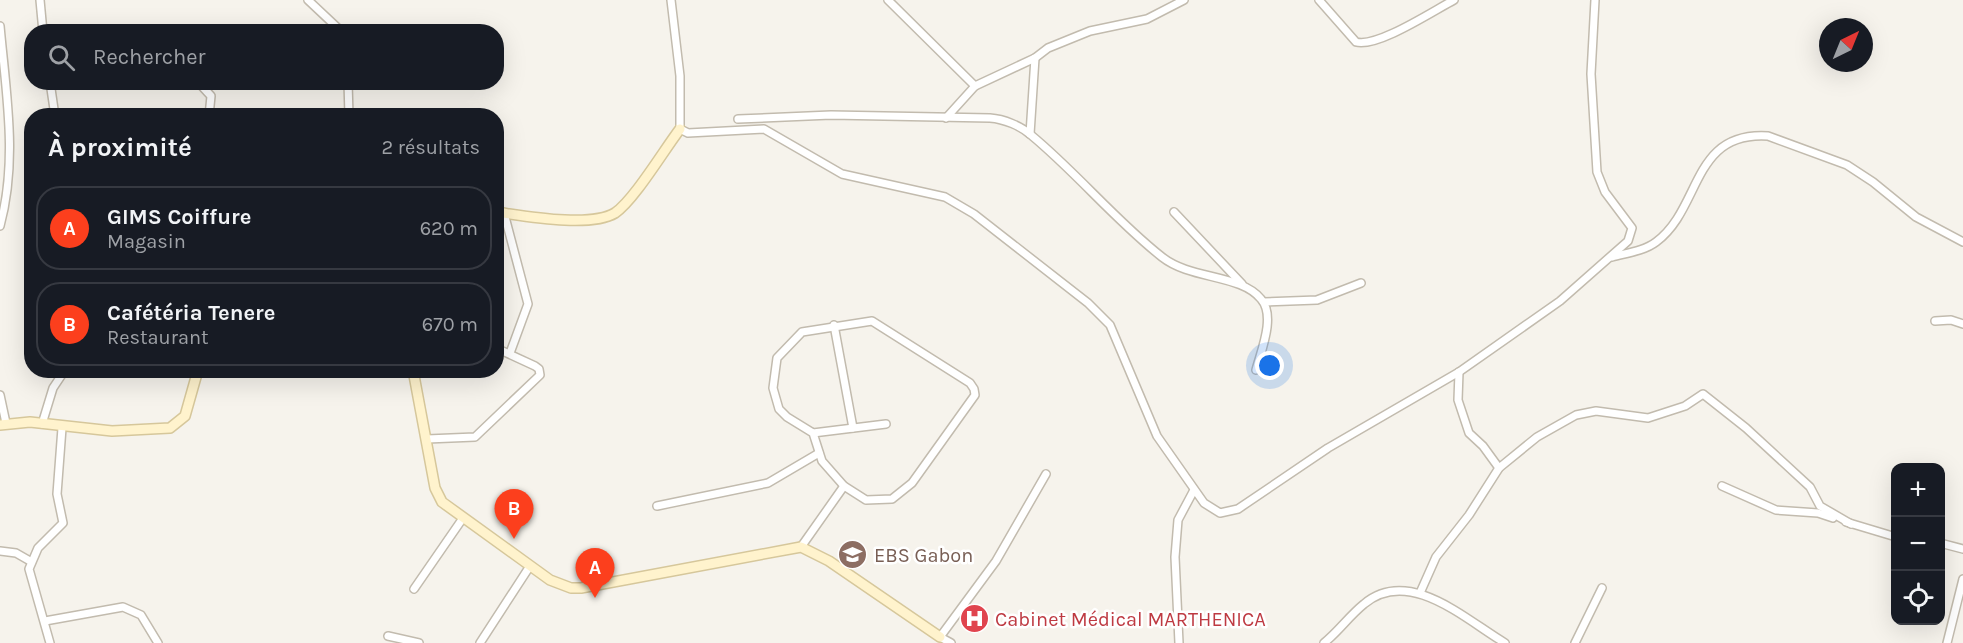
<!DOCTYPE html>
<html lang="fr">
<head>
<meta charset="utf-8">
<style>
	:root { --surface:#171b24; --page:#20242c; --text:#f1f3f6; --muted:#9ea1a6; --line:#363941; --accent:#fc3f1d }
	body { margin:0; font-family:Karla,sans-serif; background:var(--page); color:var(--text) }
	.controls { position:absolute; right:18px; bottom:18px; display:grid; overflow:hidden; border-radius:12px; box-shadow:0 6px 24px #0002 }
	.controls button { width:54px; height:54px; display:grid; place-items:center; padding:0; border:0; border-bottom:2px solid var(--line); background:var(--surface); color:var(--text); font:30px sans-serif }
	.compass { position:absolute; left:1819px; top:18px; width:54px; height:54px; border-radius:50%; background:var(--surface); box-shadow:0 6px 24px #0002; rotate:43deg }
	.you { position:absolute; left:1270px; top:366px; width:21px; height:21px; margin:-15px; border:4px solid #fff; border-radius:50%; background:#1a73e8; box-shadow:0 0 0 9px #1a73e833 }
	.badge { display:grid; place-items:center; width:39px; height:39px; border-radius:50%; background:var(--accent); color:#fff; font-size:20px; font-weight:700 }
	.pin { position:absolute; translate:-50% -50px; filter:drop-shadow(0 2px 3px #0008) }
	.pin::after { content:''; position:absolute; top:32px; width:21px; height:18px; background:inherit; clip-path:polygon(0 0,100% 0,50% 100%) }
	.list { margin:0; padding:0; list-style:none }
	h2 { display:flex; justify-content:space-between; align-items:center; height:78px; margin:0; padding:0 24px; font-size:26px }
	h2 small { font-size:20px; font-weight:400; color:var(--muted) }
	.list li { display:grid; grid-template-columns:39px 1fr auto; gap:18px; align-items:center; box-sizing:border-box; height:84px; margin:0 12px 12px; padding:0 12px; border:2px solid var(--line); border-radius:24px }
	.list b { display:block; font-size:22px; white-space:nowrap }
	.list p { margin:0; font-size:20px; white-space:nowrap; color:var(--muted) }
	.list em { font-size:20px; font-style:normal; color:var(--muted) }
	.icon { flex:none; width:33px; height:33px; fill:none; stroke:currentColor; stroke-width:2; stroke-linecap:round; stroke-linejoin:round }
	.map { position:relative; flex:none; width:1963px; height:643px; overflow:hidden }
	.search { position:absolute; background:var(--surface); box-shadow:0 6px 24px #0002; left:24px; top:24px; width:480px; height:66px; display:flex; align-items:center; gap:15px; box-sizing:border-box; padding:0 21px; border-radius:24px; color:var(--muted); font-size:22px }
	.panel { position:absolute; background:var(--surface); box-shadow:0 6px 24px #0002; left:24px; top:108px; width:480px; height:270px; border-radius:24px }
	.map>svg:first-child { display:block }
	.lines { fill:none; stroke-linecap:round; stroke-linejoin:round }
	.street-casing { stroke:#c2bbae; stroke-width:10 }
	.secondary-casing { stroke:#d6c79b; stroke-width:12 }
	.street { stroke:#fff; stroke-width:7 }
	.secondary { stroke:#fff3cd; stroke-width:9 }
	.labels { text-anchor:middle; stroke-width:5; stroke-linejoin:round; paint-order:stroke }
	.education-label { font-size:20px; fill:#785e54; stroke:#fff; text-anchor:start }
	.health-label { font-size:20px; fill:#be3a42; stroke:#fff; text-anchor:start }
</style>
</head>
<body>
<div class="map">
<svg width="1963" height="643" viewBox="0 0 1963 643">
	<rect width="100%" height="100%" fill="#f6f3ec"/>
	<g class="lines">
		<defs>
			<g id="street">
				<path d="M 40,0 L 43,32"/>
				<path d="M 308,0 L 342,32"/>
				<path d="M 671,0 L 680,76 L 680,129 L 688,133 L 764,129 L 842,174 L 945,197 L 974,214 L 1088,303 L 1110,325 L 1157,436 L 1204,503 L 1220,513 L 1238,509 L 1328,448 L 1459,372 L 1560,301 L 1628,241 L 1632,228 L 1605,192 L 1597,172 L 1591,74 L 1595,0"/>
				<path d="M 888,0 L 975,86"/>
				<path d="M 1319,0 L 1356,42 C 1377,48 1433,11 1454,0"/>
				<path d="M 0,26 C 6,93 18,160 0,226"/>
				<path d="M 50,82 L 55,116"/>
				<path d="M 198,82 L 211,96 L 209,116"/>
				<path d="M 348,82 L 349,116"/>
				<path d="M 946,118 L 975,86 L 1035,58 L 1048,48 L 1090,31 L 1147,19 L 1184,0"/>
				<path d="M 738,119 L 831,115 L 990,118 C 1004,119 1021,126 1031,135 C 1077,173 1115,220 1162,257 C 1191,280 1241,274 1261,299 C 1276,316 1261,351 1256,370"/>
				<path d="M 1030,134 L 1035,58"/>
				<path d="M 1174,212 L 1242,284"/>
				<path d="M 504,213 L 528,304 L 510,353"/>
				<path d="M 1612,257 C 1627,253 1644,251 1656,242 C 1702,208 1691,131 1768,136 L 1847,165 L 1873,182 L 1916,217 L 1963,242"/>
				<path d="M 1264,302 L 1317,300 L 1361,283"/>
				<path d="M 1935,321 L 1951,320 L 1963,324"/>
				<path d="M 834,325 L 853,428"/>
				<path d="M 1459,372 L 1458,400 L 1469,433 L 1483,446 L 1499,468"/>
				<path d="M 0,395 L 6,423"/>
				<path d="M 42,424 L 53,388 L 65,370"/>
				<path d="M 813,433 L 822,461 L 844,486 L 866,500 L 892,499 L 912,483 L 975,395 L 974,389 L 970,383 L 872,321 L 802,332 L 777,358 L 773,388 L 779,409 L 787,417 L 813,433 L 886,424"/>
				<path d="M 427,439 L 475,437 L 540,375 L 539,369 L 535,366 L 496,348"/>
				<path d="M 1722,486 L 1776,510 L 1818,513 L 1833,518"/>
				<path d="M 657,506 L 768,483 L 819,453"/>
				<path d="M 1846,522 L 1896,537"/>
				<path d="M 1940,543 L 1963,549"/>
				<path d="M 801,547 L 844,486"/>
				<path d="M 0,551 L 16,553 L 30,561"/>
				<path d="M 414,589 L 463,518"/>
				<path d="M 1420,593 L 1436,557 L 1469,515 L 1499,468 L 1537,437 L 1576,415 L 1596,411 L 1648,418 L 1685,406 L 1703,394 L 1746,428 L 1810,487 L 1820,506 L 1851,524"/>
				<path d="M 45,621 L 123,607 L 141,615 L 158,643"/>
				<path d="M 388,636 L 419,643"/>
				<path d="M 50,643 L 29,569 L 38,548 L 63,523 L 57,494 L 62,428"/>
				<path d="M 480,643 L 530,566"/>
				<path d="M 951,643 L 940,637 L 996,561 L 1046,474"/>
				<path d="M 1179,643 L 1175,557 L 1178,520 L 1194,490"/>
				<path d="M 1324,643 C 1339,631 1349,616 1364,604 C 1409,566 1466,620 1505,643"/>
				<path d="M 1575,643 L 1602,588"/>
				<path d="M 1947,643 L 1963,579"/>
			</g>
			<g id="secondary">
				<path d="M 496,212 C 525,216 590,228 615,213 C 634,200 664,150 680,129"/>
				<path d="M 413,370 L 435,488 L 442,502 L 550,580 L 571,588 L 581,588 L 801,547 L 829,561 L 940,637"/>
				<path d="M 0,425 L 30,422 L 112,431 L 170,428 L 185,416 L 198,370"/>
			</g>
		</defs>
		<use href="#street" class="street-casing"/>
		<use href="#secondary" class="secondary-casing"/>
		<use href="#street" class="street"/>
		<use href="#secondary" class="secondary"/>
	</g>
	<defs>
		<symbol id="university-disc" viewBox="-11 -11 22 22"><circle r="9.5" fill="#8d6e63" stroke="#fff"/><path d="M0-5L7-2L0 1L-7-2ZM-4 1L0 2.5L4 1V4Q0 6-4 4Z" fill="#fff"/></symbol>
		<symbol id="hospital-disc" viewBox="-11 -11 22 22"><circle r="9.5" fill="#e0444e" stroke="#fff"/><path d="M-5-5h3v3.5h4V-5h3V5h-3V1.5h-4V5h-3Z" fill="#fff"/></symbol>
	</defs>
	<g fill-rule="evenodd">
		<use href="#university-disc" x="836" y="538" width="33" height="33"/>
		<use href="#hospital-disc" x="958" y="602" width="33" height="33"/>
	</g>
	<g class="labels">
		<g class="education-label">
			<text x="874" y="562">EBS Gabon</text>
		</g>
		<g class="health-label">
			<text x="995" y="626">Cabinet Médical MARTHENICA</text>
		</g>
	</g>
</svg>
<div class="controls">
<button>+</button>
<button>−</button>
<button><svg class="icon" aria-label="locate" viewBox="0 0 24 24"><circle cx="12" cy="12" r="6"/><path d="M12 2v4M12 18v4M2 12h4M18 12h4"/></svg></button>
</div>
<svg class="compass" viewBox="-18 -18 36 36"><path d="M0-13l5 13h-10z" fill="#e53935"/><path d="M0 13l5-13h-10z" fill="#9ea1a6"/></svg>
<div class="you"></div>
<div class="pin badge" style="left:595px;top:598px">A</div>
<div class="pin badge" style="left:514px;top:539px">B</div>
<div class="search"><svg class="icon" aria-label="search" viewBox="0 0 24 24"><circle cx="10" cy="10" r="6"/><path d="M15 15l6 6"/></svg>Rechercher</div>
<section class="panel">
<h2>À proximité<small>2 résultats</small></h2>
<ul class="list">
<li><span class="badge">A</span><div><b>GIMS Coiffure</b><p>Magasin</p></div><em>620 m</em></li>
<li><span class="badge">B</span><div><b>Cafétéria Tenere</b><p>Restaurant</p></div><em>670 m</em></li>
</ul>
</section>
</div>
</body>
</html>
